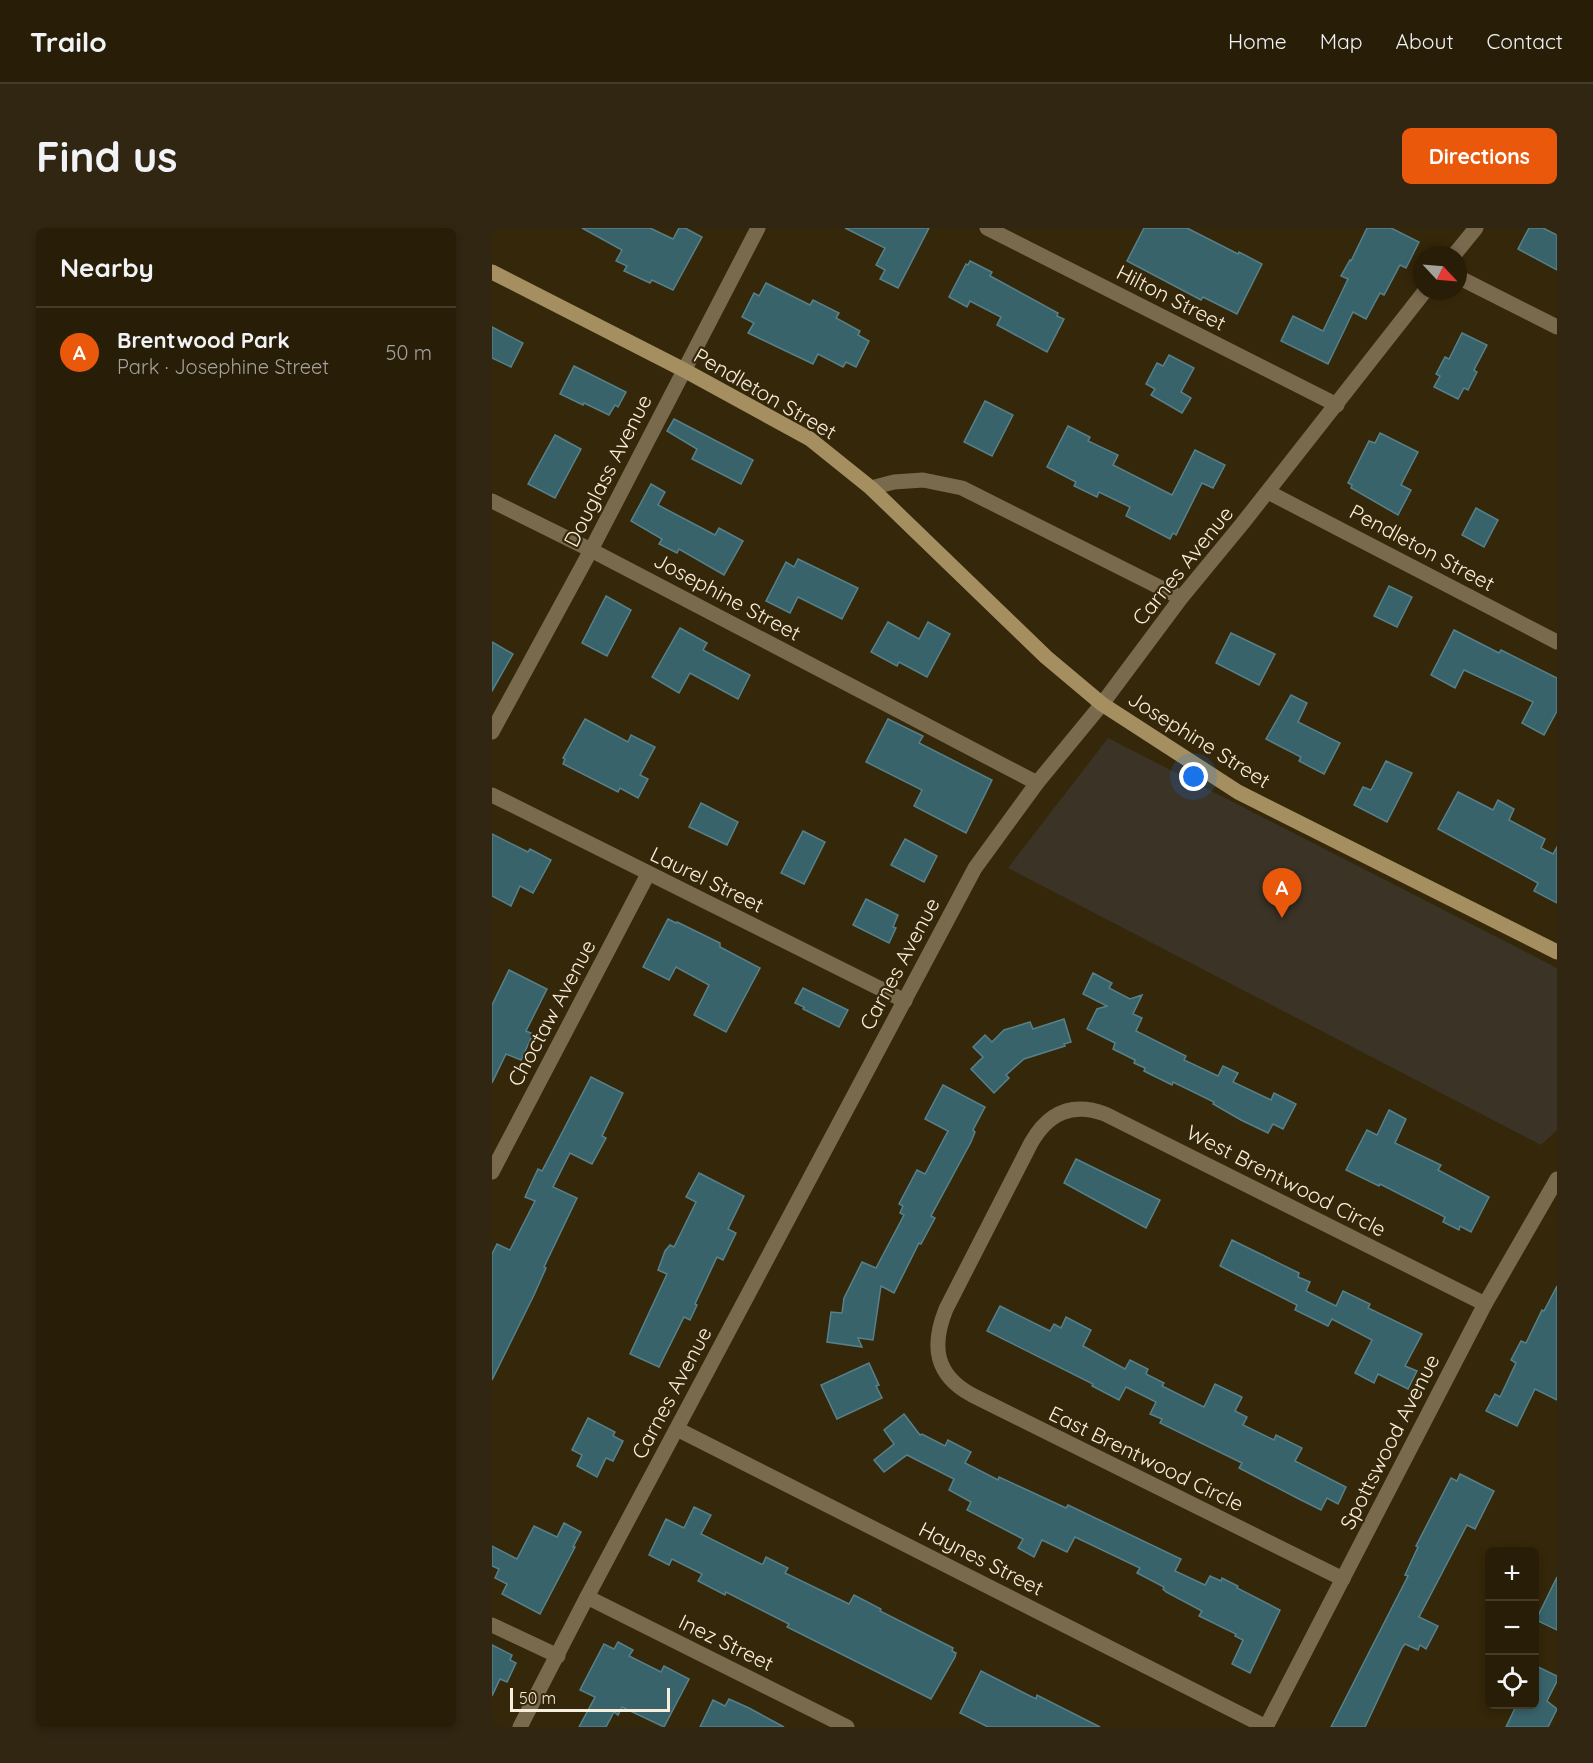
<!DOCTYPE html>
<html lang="en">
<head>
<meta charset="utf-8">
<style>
	:root { --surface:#281d07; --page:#302611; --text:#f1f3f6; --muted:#a5a29b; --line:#443b28; --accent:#ea580c }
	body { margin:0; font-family:Quicksand,sans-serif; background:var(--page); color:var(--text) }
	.controls { position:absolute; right:18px; bottom:18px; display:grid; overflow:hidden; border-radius:9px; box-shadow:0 3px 9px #0003 }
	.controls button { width:54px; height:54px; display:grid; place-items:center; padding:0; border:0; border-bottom:2px solid var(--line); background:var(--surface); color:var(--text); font:30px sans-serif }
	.compass { position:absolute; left:921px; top:18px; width:54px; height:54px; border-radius:50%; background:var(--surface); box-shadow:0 3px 9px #0003; rotate:116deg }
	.scale { position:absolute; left:18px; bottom:15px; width:160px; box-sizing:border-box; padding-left:6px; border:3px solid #f7eedd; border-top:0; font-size:16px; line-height:21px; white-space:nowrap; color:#f7eedd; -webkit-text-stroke:4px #352709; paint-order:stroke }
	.you { position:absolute; left:702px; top:549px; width:21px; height:21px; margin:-15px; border:4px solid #fff; border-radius:50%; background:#1a73e8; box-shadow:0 0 0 9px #1a73e833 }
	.badge { display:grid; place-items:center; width:39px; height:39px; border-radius:50%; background:var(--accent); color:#fff; font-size:20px; font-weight:700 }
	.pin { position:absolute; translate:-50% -50px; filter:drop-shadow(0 2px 3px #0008) }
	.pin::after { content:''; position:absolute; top:32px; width:21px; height:18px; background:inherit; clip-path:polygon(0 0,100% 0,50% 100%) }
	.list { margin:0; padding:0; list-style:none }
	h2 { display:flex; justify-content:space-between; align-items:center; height:78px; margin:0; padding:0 24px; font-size:26px }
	h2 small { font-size:20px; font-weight:400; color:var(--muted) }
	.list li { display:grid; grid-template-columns:39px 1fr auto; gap:18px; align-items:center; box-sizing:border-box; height:90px; padding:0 24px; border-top:2px solid var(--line) }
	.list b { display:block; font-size:22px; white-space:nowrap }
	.list p { margin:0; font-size:20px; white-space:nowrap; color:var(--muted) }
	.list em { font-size:20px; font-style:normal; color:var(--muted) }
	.icon { flex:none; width:33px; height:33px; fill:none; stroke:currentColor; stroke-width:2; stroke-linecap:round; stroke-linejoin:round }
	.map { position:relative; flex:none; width:1065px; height:1499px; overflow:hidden; border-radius:9px }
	header { display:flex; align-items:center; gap:36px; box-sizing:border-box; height:84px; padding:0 30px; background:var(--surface); border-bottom:2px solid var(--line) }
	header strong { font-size:28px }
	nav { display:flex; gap:33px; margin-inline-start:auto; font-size:21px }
	.intro { display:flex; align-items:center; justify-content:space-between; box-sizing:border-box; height:144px; padding:0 36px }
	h1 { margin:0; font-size:42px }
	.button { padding:15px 27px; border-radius:9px; background:var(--accent); color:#fff; font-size:21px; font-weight:700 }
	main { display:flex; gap:36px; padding:0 36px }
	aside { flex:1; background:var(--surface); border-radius:9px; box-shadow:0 3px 9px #0003 }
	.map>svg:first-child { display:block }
	.green { fill:#3a3326 }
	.building { fill:#39636b; stroke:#57818a; stroke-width:1.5 }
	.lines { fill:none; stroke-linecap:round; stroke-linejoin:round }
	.minor { stroke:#796a4e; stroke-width:15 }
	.tertiary { stroke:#796a4e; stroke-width:15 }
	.secondary { stroke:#a58f60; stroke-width:15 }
	.labels { text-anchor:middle; stroke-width:4.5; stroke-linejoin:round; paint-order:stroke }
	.street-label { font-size:21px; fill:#f7eedd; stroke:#352709 }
</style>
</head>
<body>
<header>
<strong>Trailo</strong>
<nav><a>Home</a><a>Map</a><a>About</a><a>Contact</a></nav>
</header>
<div class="intro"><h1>Find us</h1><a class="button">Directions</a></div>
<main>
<aside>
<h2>Nearby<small></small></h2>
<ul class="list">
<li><span class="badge">A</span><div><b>Brentwood Park</b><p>Park · Josephine Street</p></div><em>50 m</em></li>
</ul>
</aside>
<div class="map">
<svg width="1065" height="1499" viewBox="0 0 1065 1499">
	<rect width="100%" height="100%" fill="#352709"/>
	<path class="green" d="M 616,510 L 1065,740 L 1065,902 L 1049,917 L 516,640 Z"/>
	<g class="building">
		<path d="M 90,0 L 158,0 L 181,11 L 187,0 L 193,0 L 210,9 L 181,62 L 160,52 L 158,55 L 132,43 L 135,38 L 124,33 L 130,22 Z"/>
		<path d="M 353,0 L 437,0 L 406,60 L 388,51 L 393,42 L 384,37 L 393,20 Z"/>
		<path d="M 652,0 L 695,0 L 746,26 L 747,24 L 770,36 L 745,86 L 711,69 L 709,72 L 635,33 Z"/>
		<path d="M 875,0 L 899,0 L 927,14 L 914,40 L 908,37 L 892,67 L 888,65 L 874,91 L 861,84 L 836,136 L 789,113 L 801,88 L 831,103 L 856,51 L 849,48 L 858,32 L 859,33 Z"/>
		<path d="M 1037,0 L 1051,0 L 1065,7 L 1065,42 L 1026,21 Z"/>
		<path d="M 478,33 L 500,44 L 498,48 L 500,49 L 566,85 L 565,88 L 572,91 L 555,124 L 505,97 L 509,89 L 478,73 L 475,79 L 457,69 L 474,36 L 476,37 Z"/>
		<path d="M 274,55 L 318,77 L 321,72 L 347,85 L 344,90 L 368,103 L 366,107 L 377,113 L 364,139 L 354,134 L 351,139 L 326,126 L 321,136 L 256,105 L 262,95 L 250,89 L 262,65 L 267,68 Z"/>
		<path d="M 0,99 L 31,115 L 19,139 L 0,130 Z"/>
		<path d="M 970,105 L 995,117 L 982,142 L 985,144 L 976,162 L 972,160 L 966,171 L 942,159 L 948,148 L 944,146 L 953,129 L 957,131 Z"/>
		<path d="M 677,127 L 702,140 L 689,164 L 699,170 L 690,185 L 659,167 L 663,161 L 654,156 L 665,135 L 671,138 Z"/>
		<path d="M 82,138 L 134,164 L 126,179 L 123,177 L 117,187 L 92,175 L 91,177 L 68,166 Z"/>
		<path d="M 493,173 L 521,187 L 500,228 L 472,214 Z"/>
		<path d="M 182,191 L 261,232 L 249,256 L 200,231 L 205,221 L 175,203 Z"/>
		<path d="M 576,198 L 598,209 L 596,213 L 626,227 L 621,237 L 680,267 L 703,222 L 733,237 L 721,260 L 710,255 L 684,307 L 681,305 L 678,311 L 634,288 L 638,279 L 607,264 L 605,269 L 582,258 L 584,254 L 555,239 Z"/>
		<path d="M 888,205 L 926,224 L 909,257 L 919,262 L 906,287 L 859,260 L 860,257 L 856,255 L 877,213 L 883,215 Z"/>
		<path d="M 63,207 L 89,221 L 63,270 L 36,256 Z"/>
		<path d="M 159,256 L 173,264 L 166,277 L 223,307 L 227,300 L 251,313 L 232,347 L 187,321 L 185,325 L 167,316 L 170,311 L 139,293 Z"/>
		<path d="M 984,280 L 1006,292 L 992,319 L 970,307 Z"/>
		<path d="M 306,331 L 366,360 L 350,391 L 306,369 L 298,385 L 274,373 L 294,334 L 302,339 Z"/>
		<path d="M 897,358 L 920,369 L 905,399 L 882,388 Z"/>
		<path d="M 114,368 L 139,382 L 115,428 L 90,415 Z"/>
		<path d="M 396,394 L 427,411 L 436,394 L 458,406 L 435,449 L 407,434 L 405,438 L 379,424 Z"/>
		<path d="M 188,400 L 215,415 L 211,422 L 258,447 L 246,471 L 198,445 L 187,465 L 160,449 Z"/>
		<path d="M 962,402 L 1007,425 L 1009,422 L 1065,450 L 1065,483 L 1052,507 L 1030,495 L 1041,474 L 972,442 L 963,460 L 939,447 Z"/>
		<path d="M 739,405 L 783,426 L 767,457 L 724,435 Z"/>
		<path d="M 0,414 L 21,426 L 0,463 Z"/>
		<path d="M 799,467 L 815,475 L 806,494 L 848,515 L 832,546 L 807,533 L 809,529 L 774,511 Z"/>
		<path d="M 93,491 L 136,514 L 139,507 L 163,519 L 148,547 L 156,551 L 146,570 L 128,560 L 126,564 L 71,536 L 73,531 L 71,530 Z"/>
		<path d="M 396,491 L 431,508 L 427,515 L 500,552 L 474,605 L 422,578 L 430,562 L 374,534 Z"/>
		<path d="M 894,533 L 920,545 L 895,594 L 862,577 L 871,559 L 879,562 Z"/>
		<path d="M 966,564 L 1001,582 L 1006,572 L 1022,581 L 1017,592 L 1053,611 L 1049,620 L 1061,626 L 1065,619 L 1065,675 L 1042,663 L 1046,655 L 946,601 Z"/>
		<path d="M 209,575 L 246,594 L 235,617 L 197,599 Z"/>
		<path d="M 311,603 L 333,614 L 312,656 L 289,645 Z"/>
		<path d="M 0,606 L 36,624 L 38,621 L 59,632 L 41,665 L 28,658 L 19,678 L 0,668 Z"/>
		<path d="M 413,611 L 445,628 L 432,654 L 399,637 Z"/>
		<path d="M 374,671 L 406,687 L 401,699 L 404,700 L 397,715 L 361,697 Z"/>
		<path d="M 176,691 L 184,695 L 185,694 L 228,715 L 228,719 L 268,740 L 234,804 L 202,787 L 217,757 L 184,739 L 177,752 L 151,739 Z"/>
		<path d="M 17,742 L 55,761 L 34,803 L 41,806 L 29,832 L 14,826 L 0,855 L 0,777 Z"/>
		<path d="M 601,745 L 620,755 L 617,760 L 638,771 L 650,767 L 641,786 L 650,790 L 644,803 L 694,828 L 692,832 L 726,848 L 731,838 L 746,845 L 741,854 L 779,872 L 782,865 L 804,876 L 791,901 L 781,896 L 776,905 L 749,892 L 721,876 L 722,874 L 681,854 L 680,857 L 652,843 L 653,840 L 642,835 L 643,832 L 621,821 L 623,815 L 595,801 L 605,781 L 615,778 L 591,766 Z"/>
		<path d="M 311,760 L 356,782 L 347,799 L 311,781 L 312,779 L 303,775 Z"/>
		<path d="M 572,791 L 579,814 L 572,816 L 573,818 L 532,831 L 514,847 L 517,850 L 502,865 L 479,841 L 491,829 L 481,819 L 493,807 L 500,814 L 512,802 L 538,794 L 541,801 Z"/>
		<path d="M 99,849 L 131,865 L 110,908 L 114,910 L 100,936 L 78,925 L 61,959 L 85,970 L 52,1039 L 54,1040 L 42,1067 L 0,1152 L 0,1026 L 5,1016 L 18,1022 L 43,973 L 33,969 L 38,958 L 46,941 L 50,943 Z"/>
		<path d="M 451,857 L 493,879 L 481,902 L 483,904 L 479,914 L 439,988 L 443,990 L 429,1016 L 427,1015 L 402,1065 L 389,1058 L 381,1112 L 366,1110 L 370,1119 L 335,1114 L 339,1084 L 350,1085 L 352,1070 L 370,1034 L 384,1040 L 412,987 L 408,985 L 411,978 L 407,976 L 425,942 L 433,946 L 456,903 L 433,891 Z"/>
		<path d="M 897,882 L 914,891 L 903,915 L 949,937 L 946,942 L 997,969 L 979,1004 L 968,998 L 967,1002 L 951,994 L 953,989 L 888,956 L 887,958 L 854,942 L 875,902 L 885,907 Z"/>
		<path d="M 584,931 L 668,972 L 654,1000 L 572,955 Z"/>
		<path d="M 207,945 L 252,968 L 236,1001 L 244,1005 L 231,1032 L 225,1029 L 203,1076 L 205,1077 L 198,1092 L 192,1089 L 167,1139 L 138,1126 L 175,1046 L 166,1042 L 173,1023 L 178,1017 L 182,1019 L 204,974 L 194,969 Z"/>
		<path d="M 740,1012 L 807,1045 L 806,1049 L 818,1054 L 814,1063 L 844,1078 L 851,1063 L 878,1076 L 876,1080 L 930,1106 L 913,1138 L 925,1143 L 916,1161 L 886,1146 L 882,1155 L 863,1145 L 880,1112 L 840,1091 L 836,1098 L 803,1082 L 805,1077 L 728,1038 Z"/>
		<path d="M 1065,1058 L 1065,1172 L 1043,1161 L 1025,1198 L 994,1183 L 1003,1166 L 1008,1169 L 1024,1135 L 1019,1132 L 1029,1113 L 1034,1115 L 1050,1082 L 1052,1083 Z"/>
		<path d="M 508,1078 L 558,1103 L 562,1096 L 569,1100 L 574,1089 L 599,1102 L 591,1118 L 633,1141 L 638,1132 L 656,1141 L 654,1146 L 672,1155 L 670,1158 L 712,1179 L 723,1156 L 750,1169 L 743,1183 L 755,1189 L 751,1197 L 782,1212 L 784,1207 L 810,1220 L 803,1233 L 854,1259 L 846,1276 L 835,1270 L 829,1282 L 807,1271 L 747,1240 L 750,1235 L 668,1195 L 670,1191 L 658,1186 L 664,1174 L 634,1159 L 627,1172 L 600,1158 L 601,1156 L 495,1103 Z"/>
		<path d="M 377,1135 L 387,1157 L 384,1158 L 390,1170 L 345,1191 L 329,1157 Z"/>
		<path d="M 412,1186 L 428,1207 L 430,1206 L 453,1218 L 456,1212 L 479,1224 L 473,1235 L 506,1252 L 507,1249 L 574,1280 L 576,1277 L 689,1331 L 683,1343 L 713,1357 L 718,1348 L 729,1353 L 730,1350 L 746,1358 L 745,1360 L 788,1382 L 758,1445 L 740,1436 L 751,1412 L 743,1408 L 744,1406 L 707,1388 L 710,1383 L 674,1364 L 671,1361 L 672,1359 L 645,1345 L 648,1340 L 583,1309 L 575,1324 L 550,1312 L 542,1329 L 526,1320 L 531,1311 L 475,1282 L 479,1274 L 457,1262 L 462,1251 L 415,1227 L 392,1244 L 382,1232 L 402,1216 L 392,1202 Z"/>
		<path d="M 96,1190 L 123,1204 L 121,1208 L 131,1213 L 121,1233 L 114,1230 L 105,1249 L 85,1238 L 90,1227 L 80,1222 Z"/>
		<path d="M 968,1246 L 1002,1263 L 983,1301 L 975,1297 L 927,1389 L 946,1398 L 934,1421 L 928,1417 L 926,1422 L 913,1416 L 910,1420 L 873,1499 L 839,1499 L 916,1348 L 913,1347 L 926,1319 L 924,1318 L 959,1250 L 965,1253 Z"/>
		<path d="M 202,1279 L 219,1287 L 209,1306 L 269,1336 L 271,1336 L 274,1329 L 296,1340 L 293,1345 L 357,1376 L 362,1367 L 389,1381 L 388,1383 L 461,1420 L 460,1423 L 464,1425 L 463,1429 L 439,1471 L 295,1399 L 297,1396 L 234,1364 L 233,1367 L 206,1353 L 210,1346 L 180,1331 L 177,1337 L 157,1327 L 174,1291 L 192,1300 Z"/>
		<path d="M 72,1295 L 89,1304 L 81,1319 L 83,1319 L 48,1386 L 10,1366 L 15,1356 L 3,1350 L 7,1341 L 0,1338 L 0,1318 L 25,1331 L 42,1298 L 65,1309 Z"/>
		<path d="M 1065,1349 L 1065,1402 L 1044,1392 Z"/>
		<path d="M 126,1414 L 141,1422 L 137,1428 L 169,1444 L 172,1438 L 197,1451 L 172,1499 L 130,1479 L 126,1487 L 122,1484 L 114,1499 L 87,1499 L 103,1469 L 88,1462 L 112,1416 L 122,1421 Z"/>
		<path d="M 0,1417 L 20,1427 L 18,1432 L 24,1435 L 15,1454 L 8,1451 L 0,1468 Z"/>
		<path d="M 1042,1437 L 1065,1448 L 1065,1453 L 1055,1473 L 1065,1481 L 1056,1499 L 1014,1499 L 1025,1476 L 1042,1476 Z"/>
		<path d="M 489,1443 L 544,1471 L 545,1467 L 608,1499 L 496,1499 L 468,1485 Z"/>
		<path d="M 237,1471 L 257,1480 L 292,1499 L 208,1499 L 221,1472 L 233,1478 Z"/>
	</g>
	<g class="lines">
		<g class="minor">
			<path d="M 495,0 L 845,177"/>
			<path d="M 962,27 L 984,0"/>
			<path d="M 966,49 L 1065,99"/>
			<path d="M 379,260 L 402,254 L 431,252 L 470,260 L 689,370"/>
			<path d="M 776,264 L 1065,414"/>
			<path d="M 0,273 L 99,322 L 545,555"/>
			<path d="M 0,504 L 99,322 L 266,0"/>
			<path d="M 0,567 L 413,773"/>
			<path d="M 0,944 L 156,646"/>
			<path d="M 185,1201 L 774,1499"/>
			<path d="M 851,1351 L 480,1167 C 443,1147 439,1118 454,1081 L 539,915 C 556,885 580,874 613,886 L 993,1076"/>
			<path d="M 95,1369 L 355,1499"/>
			<path d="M 0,1397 L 66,1428"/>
			<path d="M 28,1499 L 95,1369 L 483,640 L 545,555 L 610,476 L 689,370 L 750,296 L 933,63"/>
		</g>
		<path class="tertiary" d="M 774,1499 L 993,1076 L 1065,951"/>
		<path class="secondary" d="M 0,44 L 192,142 L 318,211 L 379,260 L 554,429 L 610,476 L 746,564 L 1065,724"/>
	</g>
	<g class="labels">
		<g class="street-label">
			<text transform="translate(679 70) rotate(27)" y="7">Hilton Street</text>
			<text transform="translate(273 166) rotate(30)" y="7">Pendleton Street</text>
			<text transform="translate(116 243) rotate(-63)" y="7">Douglass Avenue</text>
			<text transform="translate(930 320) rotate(28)" y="7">Pendleton Street</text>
			<text transform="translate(691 338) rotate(-51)" y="7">Carnes Avenue</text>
			<text transform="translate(235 369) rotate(28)" y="7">Josephine Street</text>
			<text transform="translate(707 512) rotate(32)" y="7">Josephine Street</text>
			<text transform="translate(215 652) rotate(26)" y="7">Laurel Street</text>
			<text transform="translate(408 736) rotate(-62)" y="7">Carnes Avenue</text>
			<text transform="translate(60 785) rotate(-62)" y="7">Choctaw Avenue</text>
			<text transform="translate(794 953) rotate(27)" y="7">West Brentwood Circle</text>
			<text transform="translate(180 1165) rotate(-62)" y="7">Carnes Avenue</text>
			<text transform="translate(898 1214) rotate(-63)" y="7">Spottswood Avenue</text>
			<text transform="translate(654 1231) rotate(26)" y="7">East Brentwood Circle</text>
			<text transform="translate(489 1331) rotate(27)" y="7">Haynes Street</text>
			<text transform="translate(234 1415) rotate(26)" y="7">Inez Street</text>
		</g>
	</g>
</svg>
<div class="controls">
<button>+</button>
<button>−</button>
<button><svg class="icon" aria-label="locate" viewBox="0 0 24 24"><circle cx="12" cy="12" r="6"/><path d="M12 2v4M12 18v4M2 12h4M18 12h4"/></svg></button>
</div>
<svg class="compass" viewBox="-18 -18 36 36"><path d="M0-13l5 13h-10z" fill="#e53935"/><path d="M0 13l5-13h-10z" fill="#a5a29b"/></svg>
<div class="scale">50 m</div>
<div class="you"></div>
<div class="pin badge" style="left:790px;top:690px">A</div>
</div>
</main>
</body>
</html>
